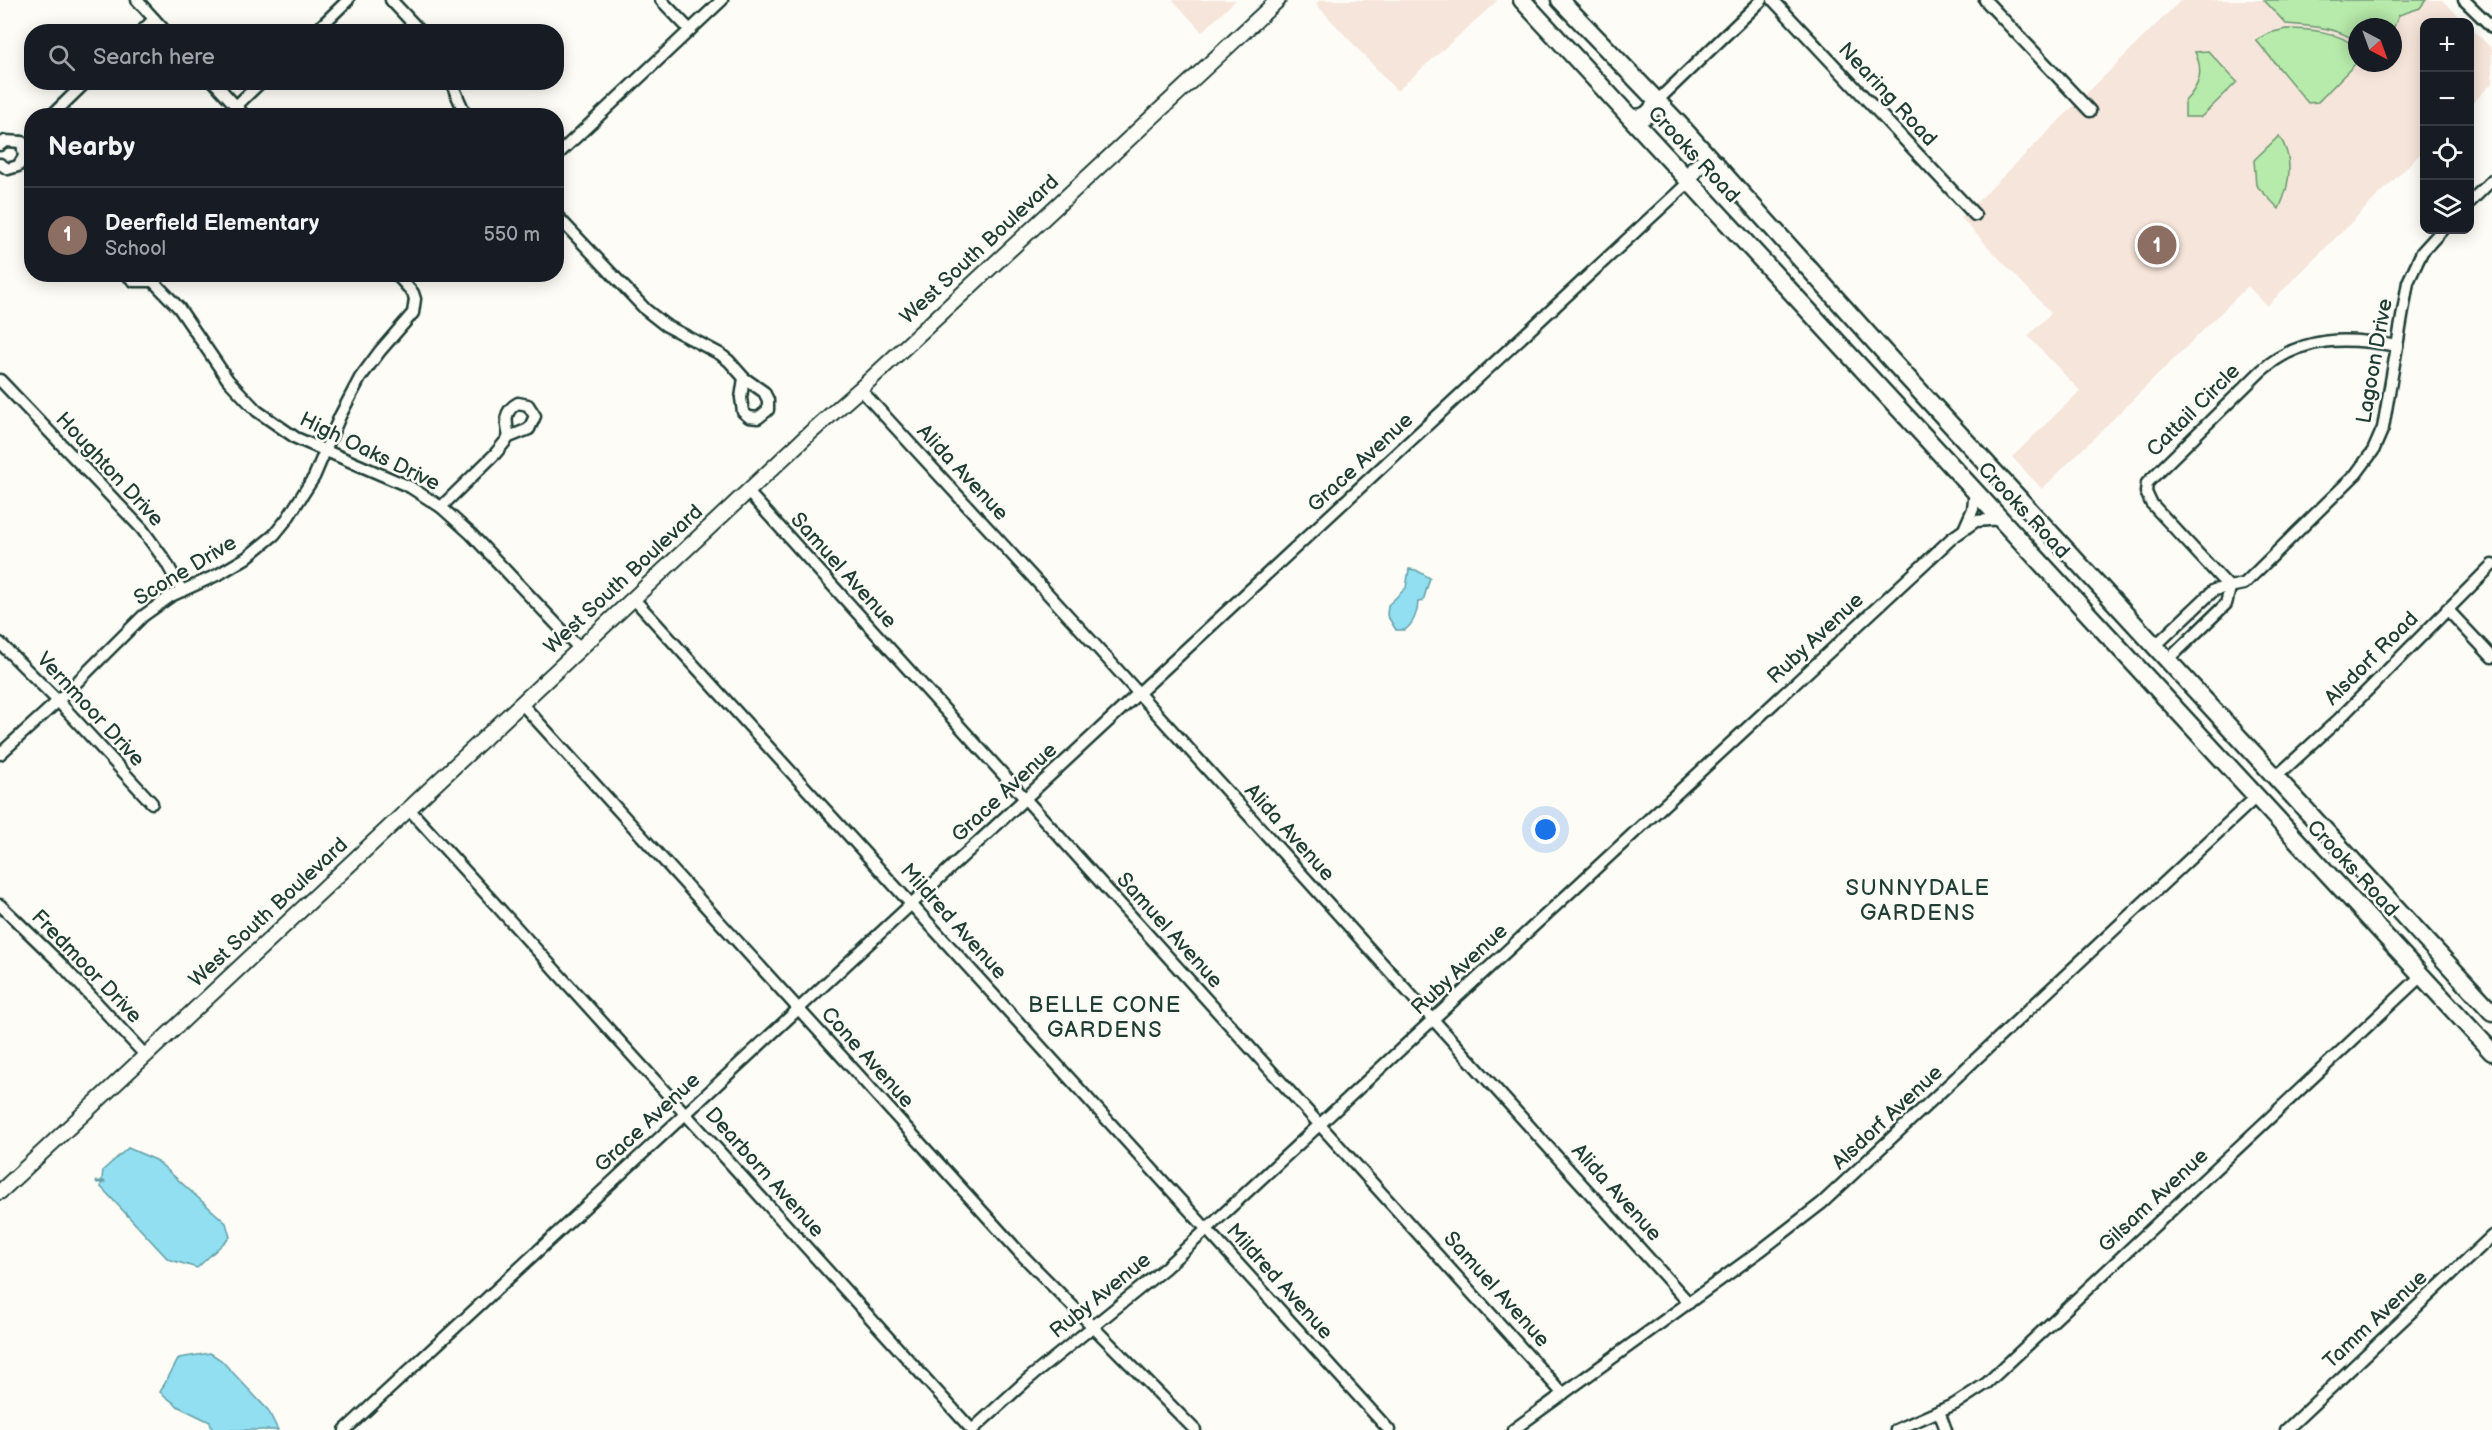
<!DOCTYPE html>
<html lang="en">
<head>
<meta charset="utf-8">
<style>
	:root { --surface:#171b24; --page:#20242c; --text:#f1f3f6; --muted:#9ea1a6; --line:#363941; --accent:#8c9099 }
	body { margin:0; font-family:"Balsamiq Sans",sans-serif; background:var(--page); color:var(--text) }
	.controls { position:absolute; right:18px; top:18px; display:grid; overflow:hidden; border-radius:12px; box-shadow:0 3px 15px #0003 }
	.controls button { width:54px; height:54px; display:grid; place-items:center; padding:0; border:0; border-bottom:2px solid var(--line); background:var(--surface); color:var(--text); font:30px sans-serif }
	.compass { position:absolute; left:2348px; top:18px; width:54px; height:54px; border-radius:50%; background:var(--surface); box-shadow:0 3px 15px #0003; rotate:139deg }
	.you { position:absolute; left:1546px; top:830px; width:21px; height:21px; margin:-15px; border:4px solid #fff; border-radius:50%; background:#1a73e8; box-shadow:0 0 0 9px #1a73e833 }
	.badge { display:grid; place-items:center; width:39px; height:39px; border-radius:50%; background:var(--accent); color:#fff; font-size:20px; font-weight:700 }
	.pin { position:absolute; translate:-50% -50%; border:3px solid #fff; box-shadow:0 2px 6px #0006 }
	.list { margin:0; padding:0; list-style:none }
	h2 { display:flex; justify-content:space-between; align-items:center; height:78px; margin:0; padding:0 24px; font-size:26px }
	h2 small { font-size:20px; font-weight:400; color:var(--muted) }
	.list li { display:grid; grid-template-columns:39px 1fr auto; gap:18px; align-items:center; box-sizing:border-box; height:96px; padding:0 24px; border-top:2px solid var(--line) }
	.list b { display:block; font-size:22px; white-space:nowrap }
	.list p { margin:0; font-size:20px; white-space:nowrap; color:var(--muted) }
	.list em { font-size:20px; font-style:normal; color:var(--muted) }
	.icon { flex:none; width:33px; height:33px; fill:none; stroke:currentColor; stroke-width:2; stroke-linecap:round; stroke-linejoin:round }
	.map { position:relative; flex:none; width:2492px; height:1430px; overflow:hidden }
	.search { position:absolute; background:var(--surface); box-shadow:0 3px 15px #0003; left:24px; top:24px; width:540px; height:66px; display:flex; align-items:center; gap:15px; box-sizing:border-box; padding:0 21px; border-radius:24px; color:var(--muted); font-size:22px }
	.panel { position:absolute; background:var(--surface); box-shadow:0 3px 15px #0003; left:24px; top:108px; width:540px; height:174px; border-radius:24px }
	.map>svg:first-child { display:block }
	.built { fill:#f6e5da; fill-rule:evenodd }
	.green { fill:#b7ebab; stroke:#6b9470; stroke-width:1.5 }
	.water { fill:#91dff0; stroke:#639ea5; stroke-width:1.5 }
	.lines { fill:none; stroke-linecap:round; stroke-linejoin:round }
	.stream { stroke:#639ea5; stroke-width:3 }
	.minor-casing { stroke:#1f3d34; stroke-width:15 }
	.tertiary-casing { stroke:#1f3d34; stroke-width:18 }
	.secondary-casing { stroke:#1f3d34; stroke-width:21 }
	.minor { stroke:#fdfcf7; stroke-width:10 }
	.tertiary { stroke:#fdfcf7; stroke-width:14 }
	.secondary { stroke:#fdfcf7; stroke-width:16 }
	.labels { text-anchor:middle; stroke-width:5; stroke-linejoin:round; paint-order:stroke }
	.street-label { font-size:21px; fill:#1f3d34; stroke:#fdfcf7 }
	.neighbourhood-label { font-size:22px; letter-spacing:1.5px; fill:#1f3d34; stroke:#fdfcf7 }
</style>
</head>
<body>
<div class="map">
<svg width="2492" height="1430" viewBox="0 0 2492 1430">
	<rect width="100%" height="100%" fill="#fdfcf7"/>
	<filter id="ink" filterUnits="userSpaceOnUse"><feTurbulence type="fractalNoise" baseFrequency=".0167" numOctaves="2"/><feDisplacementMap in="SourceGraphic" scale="12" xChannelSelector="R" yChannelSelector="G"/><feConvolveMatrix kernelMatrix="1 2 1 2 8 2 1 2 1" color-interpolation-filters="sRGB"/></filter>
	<g filter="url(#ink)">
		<g class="built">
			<path d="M 1173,0 L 1236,0 L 1202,32 Z"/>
			<path d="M 1320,0 L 1496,0 L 1497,1 L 1397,91 L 1316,4 Z"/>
			<path d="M 2181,0 L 2442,0 L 2465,22 L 2424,22 L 2424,150 L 2267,306 L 2248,286 L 2042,489 L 2012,457 L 2080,391 L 2028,336 L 2051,313 L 1961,218 ZM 2357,27 L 2393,27 L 2393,63 L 2357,63 Z"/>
			<path d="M 2470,27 L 2492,49 L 2492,83 L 2470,106 Z"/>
		</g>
		<g class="green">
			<path d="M 2264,0 L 2426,0 L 2420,8 L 2399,15 L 2393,29 L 2393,27 L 2357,27 L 2357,42 C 2338,27 2309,26 2286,24 Z"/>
			<path d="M 2286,29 C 2310,29 2338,31 2357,48 L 2357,62 L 2318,102 L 2308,103 L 2256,40 L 2269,33 Z"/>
			<path d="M 2208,51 L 2237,82 L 2201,117 L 2185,117 L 2185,101 C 2200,86 2204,71 2195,52 Z"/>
			<path d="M 2279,136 C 2295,159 2290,185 2279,209 L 2256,185 L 2254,160 Z"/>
		</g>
		<g class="water">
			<path d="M 1409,569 L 1416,570 L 1430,578 L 1423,601 L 1418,602 C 1418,612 1413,624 1405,630 L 1396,630 L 1387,615 L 1388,605 L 1406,588 Z"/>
			<path d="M 128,1148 L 156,1160 L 226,1223 L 230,1237 L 197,1268 L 168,1259 L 101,1187 L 103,1170 Z"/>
			<path d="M 210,1353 L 221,1360 L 268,1410 L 278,1430 L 212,1430 L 210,1422 L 179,1407 L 160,1392 L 179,1358 Z"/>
		</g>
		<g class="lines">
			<path class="stream" d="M 97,1182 L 104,1182"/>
			<defs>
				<g id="minor">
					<path d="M 137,0 L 166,32"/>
					<path d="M 391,0 L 421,32"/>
					<path d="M 661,0 L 690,30"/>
					<path d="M 1773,0 L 1975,215"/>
					<path d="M 1985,0 L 2090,111"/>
					<path d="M 2464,0 L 2492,27"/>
					<path d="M 141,32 L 154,19"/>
					<path d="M 315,32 L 348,0"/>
					<path d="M 214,82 L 245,116"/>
					<path d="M 451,82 L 466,116"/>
					<path d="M 1658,100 L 1762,0"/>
					<path d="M 236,106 L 261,82"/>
					<path d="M 51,116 L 86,82"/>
					<path d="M 0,145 L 5,141 L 22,142"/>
					<path d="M 556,156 L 722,0"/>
					<path d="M 0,164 L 8,169 L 18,166 L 24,157 L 22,142"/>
					<path d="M 2470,202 L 2492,180"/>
					<path d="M 556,215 L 646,310 L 665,325 L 720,354 L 729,361 L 744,378 L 764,392 L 768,400 L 768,410 L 758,418 L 749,417 L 743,412 L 741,398 L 744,378"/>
					<path d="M 126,274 L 134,281 L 153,281"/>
					<path d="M 153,274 L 153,281 L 179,308 L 228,380 L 257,411 L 296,438 L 410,487 L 441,507 L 471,534 L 579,648"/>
					<path d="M 0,380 L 142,529 L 166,562 L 182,591"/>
					<path d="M 860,389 L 1095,645 L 1689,1303"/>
					<path d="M 748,492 L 1563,1394"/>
					<path d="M 441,507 L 495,454 L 509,437 L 529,429 L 535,416 L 528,405 L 518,403 C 503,411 506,422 509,437"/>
					<path d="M 1965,527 L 1973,509 L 1975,490"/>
					<path d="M 2230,588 L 2151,503 L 2146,492 L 2147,483 L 2261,371 C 2301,335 2347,337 2397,346"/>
					<path d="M 633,598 L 1389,1430"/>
					<path d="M 2447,609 L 2492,657"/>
					<path d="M 0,643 L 58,701 L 152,803"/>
					<path d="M 2155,646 L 2214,590 L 2244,584 L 2356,474 L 2373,451 L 2383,428 L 2408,282 L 2422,252 L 2442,230"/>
					<path d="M 2168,660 L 2226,604 L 2230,588"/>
					<path d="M 521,703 L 1020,1253 L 1195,1430"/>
					<path d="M 0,754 L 58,701 L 143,616 L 171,596 L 219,574 L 246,558 L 274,535 L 287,519 L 314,477 L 340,416 L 360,378 L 380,351 L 413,313 L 415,299 L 413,293 L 396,274"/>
					<path d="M 2276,777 L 2338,720 L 2492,565"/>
					<path d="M 408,808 L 972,1430"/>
					<path d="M 0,905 L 60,963 L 146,1056"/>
					<path d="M 1939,1411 L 1946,1430"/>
					<path d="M 345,1430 L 1689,182"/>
					<path d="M 972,1430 L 1027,1380 L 1165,1268 L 1952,538 L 1976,521 L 2002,519"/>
					<path d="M 1513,1430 L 1760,1251 L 1822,1203 L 2256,797"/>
					<path d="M 1896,1430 L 1955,1404 L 1987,1383 L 2421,976"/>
					<path d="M 2286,1430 L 2492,1236"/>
				</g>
				<path id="tertiary" d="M 0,1192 L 810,433 L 860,389 L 1278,0"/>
				<g id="secondary">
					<path d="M 1522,0 L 2492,1052"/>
					<path d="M 1560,0 L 1679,124 L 1893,362 L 2492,1012"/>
					<path d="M 1630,117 C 1645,120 1651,113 1658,100"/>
					<path d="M 1689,182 C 1691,168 1702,160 1716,164"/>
				</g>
			</defs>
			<use href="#minor" class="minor-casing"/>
			<use href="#tertiary" class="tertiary-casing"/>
			<use href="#secondary" class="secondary-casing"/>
			<use href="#minor" class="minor"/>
			<use href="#tertiary" class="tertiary"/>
			<use href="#secondary" class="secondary"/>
		</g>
	</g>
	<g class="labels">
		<g class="street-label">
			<text transform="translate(1888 94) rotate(47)" y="7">Nearing Road</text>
			<text transform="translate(1694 154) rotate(47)" y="7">Crooks Road</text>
			<text transform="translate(979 249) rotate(-43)" y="7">West South Boulevard</text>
			<text transform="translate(2374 361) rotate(-80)" y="7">Lagoon Drive</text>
			<text transform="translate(2193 410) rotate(-45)" y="7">Cattail Circle</text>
			<text transform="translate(370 451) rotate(26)" y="7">High Oaks Drive</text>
			<text transform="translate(1360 462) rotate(-43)" y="7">Grace Avenue</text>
			<text transform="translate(110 469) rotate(47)" y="7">Houghton Drive</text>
			<text transform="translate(963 472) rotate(47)" y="7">Alida Avenue</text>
			<text transform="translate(2024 510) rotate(47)" y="7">Crooks Road</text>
			<text transform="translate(185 570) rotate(-31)" y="7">Scone Drive</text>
			<text transform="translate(844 570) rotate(48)" y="7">Samuel Avenue</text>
			<text transform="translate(623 579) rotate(-43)" y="7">West South Boulevard</text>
			<text transform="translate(1815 638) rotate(-43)" y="7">Ruby Avenue</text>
			<text transform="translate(2371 658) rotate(-45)" y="7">Alsdorf Road</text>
			<text transform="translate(91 709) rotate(47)" y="7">Vernmoor Drive</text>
			<text transform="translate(1004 792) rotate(-43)" y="7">Grace Avenue</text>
			<text transform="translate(1290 832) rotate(48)" y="7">Alida Avenue</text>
			<text transform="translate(2353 868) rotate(47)" y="7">Crooks Road</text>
			<text transform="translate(268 912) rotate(-43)" y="7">West South Boulevard</text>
			<text transform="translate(954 921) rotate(48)" y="7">Mildred Avenue</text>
			<text transform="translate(1170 930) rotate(48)" y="7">Samuel Avenue</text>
			<text transform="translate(87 966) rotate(46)" y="7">Fredmoor Drive</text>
			<text transform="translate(1459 969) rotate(-43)" y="7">Ruby Avenue</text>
			<text transform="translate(868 1057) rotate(48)" y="7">Cone Avenue</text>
			<text transform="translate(1887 1117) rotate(-43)" y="7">Alsdorf Avenue</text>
			<text transform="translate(647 1122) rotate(-43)" y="7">Grace Avenue</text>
			<text transform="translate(765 1172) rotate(48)" y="7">Dearborn Avenue</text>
			<text transform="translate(1617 1192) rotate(48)" y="7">Alida Avenue</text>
			<text transform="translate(2153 1200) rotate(-43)" y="7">Gilsam Avenue</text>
			<text transform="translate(1280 1281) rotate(48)" y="7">Mildred Avenue</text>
			<text transform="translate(1497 1289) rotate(48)" y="7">Samuel Avenue</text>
			<text transform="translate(1100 1295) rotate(-39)" y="7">Ruby Avenue</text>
			<text transform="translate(2375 1319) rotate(-43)" y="7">Tamm Avenue</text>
		</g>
		<g class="neighbourhood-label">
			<text x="1918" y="895">SUNNYDALE<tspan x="1918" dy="25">GARDENS</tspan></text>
			<text x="1105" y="1012">BELLE CONE<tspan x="1105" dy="25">GARDENS</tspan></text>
		</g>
	</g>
</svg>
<div class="controls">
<button>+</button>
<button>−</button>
<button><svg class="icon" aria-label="locate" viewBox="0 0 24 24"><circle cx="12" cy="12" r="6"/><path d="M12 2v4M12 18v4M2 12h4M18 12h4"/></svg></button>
<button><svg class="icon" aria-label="layers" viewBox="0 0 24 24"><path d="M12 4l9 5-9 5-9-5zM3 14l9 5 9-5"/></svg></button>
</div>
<svg class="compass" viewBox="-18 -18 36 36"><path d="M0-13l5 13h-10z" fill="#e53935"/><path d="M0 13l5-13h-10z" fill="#9ea1a6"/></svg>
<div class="you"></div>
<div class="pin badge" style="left:2157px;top:245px;background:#8d6e63">1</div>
<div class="search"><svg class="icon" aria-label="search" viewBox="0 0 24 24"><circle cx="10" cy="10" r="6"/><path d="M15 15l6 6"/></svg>Search here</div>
<section class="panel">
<h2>Nearby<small></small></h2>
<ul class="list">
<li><span class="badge" style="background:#8d6e63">1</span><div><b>Deerfield Elementary</b><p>School</p></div><em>550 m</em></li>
</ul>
</section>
</div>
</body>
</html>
